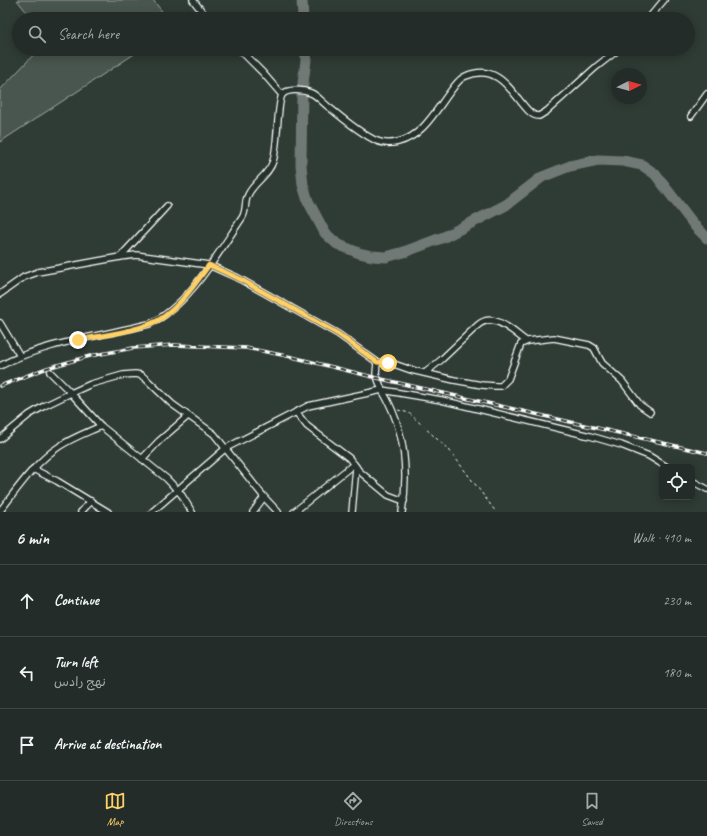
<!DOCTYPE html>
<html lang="en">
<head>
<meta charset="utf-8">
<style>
	:root { --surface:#232c28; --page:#2f3834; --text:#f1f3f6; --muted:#a3a7a8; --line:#404845; --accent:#ffd166 }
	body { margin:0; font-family:Caveat,"Playpen Sans Arabic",sans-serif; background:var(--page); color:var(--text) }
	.controls { position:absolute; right:12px; bottom:12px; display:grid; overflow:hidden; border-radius:6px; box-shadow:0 2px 10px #0003 }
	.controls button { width:36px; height:36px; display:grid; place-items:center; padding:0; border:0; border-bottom:1px solid var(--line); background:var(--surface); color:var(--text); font:20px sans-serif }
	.compass { position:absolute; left:611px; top:68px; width:36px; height:36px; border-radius:50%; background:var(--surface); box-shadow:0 2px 10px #0003; rotate:84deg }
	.stop { position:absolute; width:12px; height:12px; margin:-9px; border:3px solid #ffd166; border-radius:50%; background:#fff }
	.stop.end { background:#ffd166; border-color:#fff; box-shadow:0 1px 4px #0008 }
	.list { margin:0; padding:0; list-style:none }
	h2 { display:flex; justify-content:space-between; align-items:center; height:52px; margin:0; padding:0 16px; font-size:17px }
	h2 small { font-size:13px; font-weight:400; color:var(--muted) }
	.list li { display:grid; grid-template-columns:26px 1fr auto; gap:12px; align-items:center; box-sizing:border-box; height:72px; padding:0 16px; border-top:1px solid var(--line) }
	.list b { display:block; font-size:15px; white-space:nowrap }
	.list p { margin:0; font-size:13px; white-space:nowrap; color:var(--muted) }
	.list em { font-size:13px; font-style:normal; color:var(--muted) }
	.icon { flex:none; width:22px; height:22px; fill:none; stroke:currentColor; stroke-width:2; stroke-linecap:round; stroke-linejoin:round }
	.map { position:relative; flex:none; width:707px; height:512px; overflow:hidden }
	.search { position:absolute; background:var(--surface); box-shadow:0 2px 10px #0003; left:12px; right:12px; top:12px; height:44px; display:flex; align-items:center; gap:10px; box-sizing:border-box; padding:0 14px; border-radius:22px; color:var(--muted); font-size:15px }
	.sheet { height:268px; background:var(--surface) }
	nav { display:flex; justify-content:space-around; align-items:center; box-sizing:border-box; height:56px; border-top:1px solid var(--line); background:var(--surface); font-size:11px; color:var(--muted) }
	nav a { display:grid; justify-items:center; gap:2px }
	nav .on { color:var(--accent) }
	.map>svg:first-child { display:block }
	.green { fill:#4a544f; stroke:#a4aaa7 }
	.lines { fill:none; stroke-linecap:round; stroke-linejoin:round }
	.river { stroke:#707975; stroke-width:11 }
	.minor-casing { stroke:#fff; stroke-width:8 }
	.path { stroke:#fff; stroke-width:1; stroke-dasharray:3 3; stroke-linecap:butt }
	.minor { stroke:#26332d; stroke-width:5.5 }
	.rail-casing { stroke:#fff; stroke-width:3.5 }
	.rail { stroke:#26332d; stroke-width:2; stroke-dasharray:6; stroke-linecap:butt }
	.route { stroke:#ffd166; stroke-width:5 }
</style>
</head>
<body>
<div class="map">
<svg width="707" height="512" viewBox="0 0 707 512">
	<rect width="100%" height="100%" fill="#2f3b35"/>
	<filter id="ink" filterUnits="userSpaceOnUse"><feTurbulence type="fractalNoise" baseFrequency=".025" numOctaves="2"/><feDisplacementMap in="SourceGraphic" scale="8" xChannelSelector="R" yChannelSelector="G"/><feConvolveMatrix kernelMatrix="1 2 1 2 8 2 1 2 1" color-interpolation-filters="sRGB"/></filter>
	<g filter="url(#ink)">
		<g class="green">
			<path d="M 17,0 L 153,0 L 168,19 L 32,19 Z"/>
			<path d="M 39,49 L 142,49 L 0,142 L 0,90 Z"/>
		</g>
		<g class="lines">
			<g class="river">
				<path d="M 302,0 L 303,19"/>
				<path d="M 305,49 L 306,60 L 302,91 L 301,165 L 303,185 L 308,201 L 325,233 L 337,244 L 359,253 L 372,256 L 386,257 L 404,252 L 444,237 L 506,205 L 542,177 L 570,166 L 598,160 L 623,161 L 642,165 L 655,174 L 695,226 L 707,238"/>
			</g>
			<defs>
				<g id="minor">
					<path d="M 193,0 L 208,19"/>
					<path d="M 648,19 L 664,0"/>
					<path d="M 239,49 L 263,73 L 282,95"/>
					<path d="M 691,116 L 707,94"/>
					<path d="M 120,257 L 167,206"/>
					<path d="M 0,294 L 24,277 L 38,272 L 120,257 L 136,255 L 209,265 L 238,278 L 338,334 L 377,362 L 394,364 L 411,370 L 454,380 L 482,385 L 495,386 L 501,386 L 508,379 L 521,344 L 528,341 L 554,338 L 589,345 L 594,348 L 602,363 L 622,381 L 640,405 L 650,412"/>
					<path d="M 0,323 L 20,356"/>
					<path d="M 377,362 L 376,374 L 382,390 L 441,400 L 590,436 L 621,445 L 649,456 L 667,467"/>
					<path d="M 0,366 C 42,343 101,336 149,324 C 188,307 218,253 242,218 C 247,211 244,202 248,195 C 254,182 269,175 273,161 C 278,147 277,103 282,95 C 287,88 304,90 311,93 C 318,96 324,104 330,108 C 342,118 363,135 377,141 C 384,144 390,144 398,142 C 424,136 437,108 453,88 C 456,84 460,78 466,76 C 508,58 520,117 539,116 L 547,111 L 596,67 L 619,49"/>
					<path d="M 50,372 L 71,393 L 91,384 L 123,375 L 135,374 L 141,375 L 146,379 L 172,404 L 214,434 L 264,497 L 278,512"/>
					<path d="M 425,373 L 441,360 L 478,325 C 494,311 513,332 526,341"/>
					<path d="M 296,412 L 307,426 L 349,458 L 359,471 L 388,495 L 404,501"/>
					<path d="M 0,439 L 29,415 L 44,406 L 71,393 L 101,426 L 167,479 L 181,494 L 192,512"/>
					<path d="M 142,459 L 159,441 L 188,416"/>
					<path d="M 33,469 L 57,481 L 108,512"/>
					<path d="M 692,481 L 707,489"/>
					<path d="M 0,511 C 18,488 35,462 60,446 C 72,438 88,432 101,426"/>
					<path d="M 81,512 L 91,501"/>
					<path d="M 152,512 L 226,448 L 308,406 L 382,390 C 404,427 409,470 402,512"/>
					<path d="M 253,512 L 264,497"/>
					<path d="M 294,512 L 354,464"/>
					<path d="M 352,512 L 356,467"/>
				</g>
			</defs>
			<use href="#minor" class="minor-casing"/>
			<path class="path" d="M 398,410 L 409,413 L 450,451 L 496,512"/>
			<use href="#minor" class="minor"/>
			<defs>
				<path id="rail" d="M 0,386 L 47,368 L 90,356 L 133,348 L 174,345 L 246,348 L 292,357 L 377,378 L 707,453"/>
			</defs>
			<use href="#rail" class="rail-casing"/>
			<use href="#rail" class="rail"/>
		</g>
	</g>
	<g class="lines" filter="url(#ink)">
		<path class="route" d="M 78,340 C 100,336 145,330 162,318 C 182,304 195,284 209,265 L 238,278 L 338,334 L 377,362 L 388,363"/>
	</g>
</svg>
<div class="controls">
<button><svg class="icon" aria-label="locate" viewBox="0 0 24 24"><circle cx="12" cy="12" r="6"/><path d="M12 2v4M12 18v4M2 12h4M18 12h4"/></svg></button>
</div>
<svg class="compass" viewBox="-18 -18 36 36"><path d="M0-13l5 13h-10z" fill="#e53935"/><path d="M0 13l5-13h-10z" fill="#a3a7a8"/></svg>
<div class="stop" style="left:388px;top:363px"></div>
<div class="stop end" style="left:78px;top:340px"></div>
<div class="search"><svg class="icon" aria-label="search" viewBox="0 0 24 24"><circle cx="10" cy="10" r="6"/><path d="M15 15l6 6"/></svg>Search here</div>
</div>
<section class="sheet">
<h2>6 min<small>Walk · 410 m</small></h2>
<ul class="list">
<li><svg class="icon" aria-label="ahead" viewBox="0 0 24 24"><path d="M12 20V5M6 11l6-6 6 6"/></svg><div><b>Continue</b></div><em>230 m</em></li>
<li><svg class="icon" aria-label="left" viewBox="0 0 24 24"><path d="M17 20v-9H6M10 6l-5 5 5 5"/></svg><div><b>Turn left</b><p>نهج رادس</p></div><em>180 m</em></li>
<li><svg class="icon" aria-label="arrive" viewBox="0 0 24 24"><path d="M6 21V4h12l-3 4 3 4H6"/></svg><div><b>Arrive at destination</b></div></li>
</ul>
</section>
<nav>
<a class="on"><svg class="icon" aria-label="map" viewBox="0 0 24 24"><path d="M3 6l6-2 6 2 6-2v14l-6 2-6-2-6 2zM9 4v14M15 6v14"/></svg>Map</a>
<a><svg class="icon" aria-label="directions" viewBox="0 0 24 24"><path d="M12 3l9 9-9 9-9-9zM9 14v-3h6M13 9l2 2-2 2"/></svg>Directions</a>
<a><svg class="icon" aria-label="saved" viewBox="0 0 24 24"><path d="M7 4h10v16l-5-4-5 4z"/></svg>Saved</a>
</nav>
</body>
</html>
